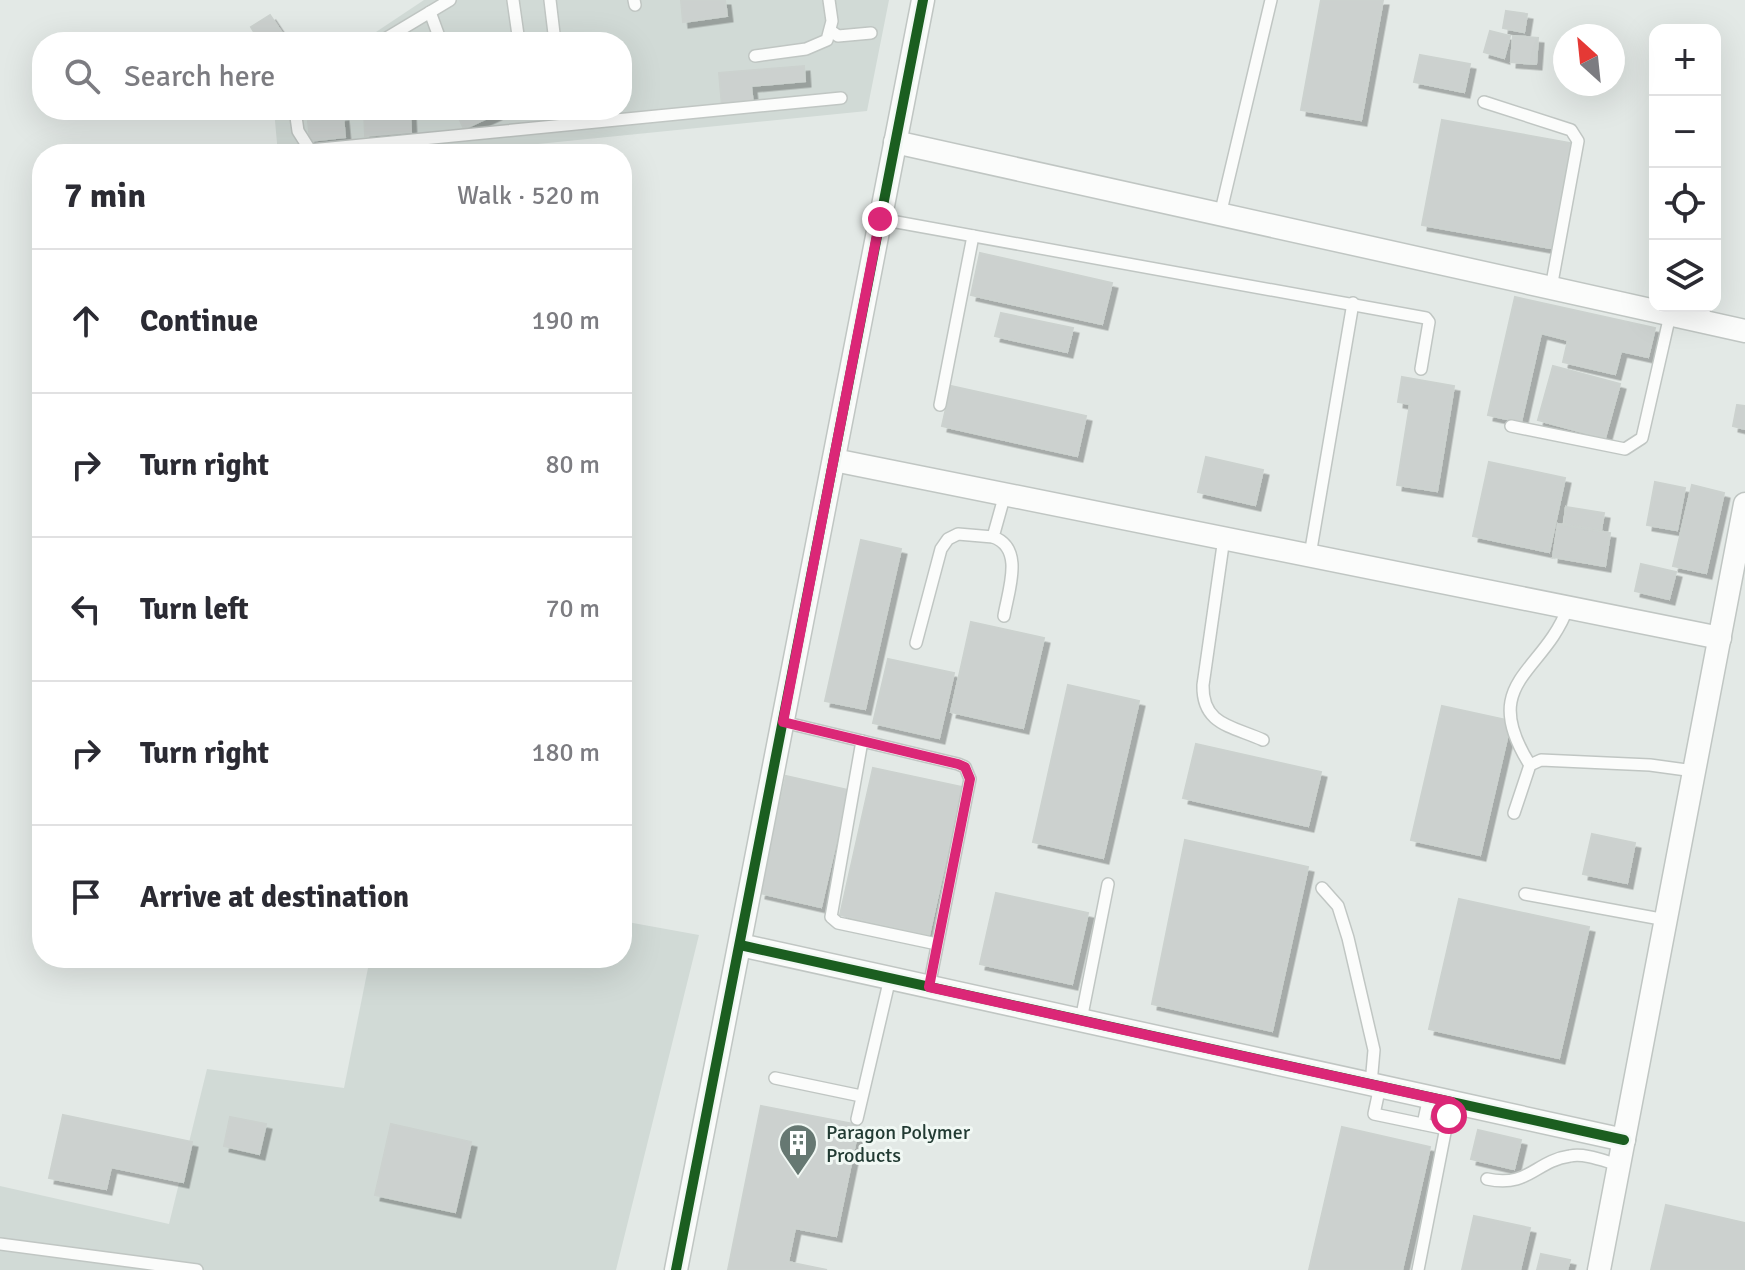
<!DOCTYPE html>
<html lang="en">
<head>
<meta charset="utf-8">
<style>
	:root { --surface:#fff; --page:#f2f2f3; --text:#2b2b33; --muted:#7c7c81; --line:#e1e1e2 }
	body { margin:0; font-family:Signika,sans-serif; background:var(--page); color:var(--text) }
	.controls { position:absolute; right:24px; top:24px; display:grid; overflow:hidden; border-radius:16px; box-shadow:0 8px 32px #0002 }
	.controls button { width:72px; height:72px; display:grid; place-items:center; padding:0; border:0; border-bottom:2px solid var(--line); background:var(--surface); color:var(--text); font:40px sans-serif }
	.compass { position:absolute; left:1553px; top:24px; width:72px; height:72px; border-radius:50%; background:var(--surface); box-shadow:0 8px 32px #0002; rotate:333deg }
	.stop { position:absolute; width:24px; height:24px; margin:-18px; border:6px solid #db2777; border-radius:50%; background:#fff }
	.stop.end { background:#db2777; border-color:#fff; box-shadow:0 2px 8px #0008 }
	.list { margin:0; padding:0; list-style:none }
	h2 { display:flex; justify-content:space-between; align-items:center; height:104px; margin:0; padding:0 32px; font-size:34px }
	h2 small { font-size:26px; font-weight:400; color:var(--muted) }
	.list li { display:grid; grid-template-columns:52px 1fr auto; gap:24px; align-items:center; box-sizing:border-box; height:144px; padding:0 32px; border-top:2px solid var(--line) }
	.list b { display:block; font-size:30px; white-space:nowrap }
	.list em { font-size:26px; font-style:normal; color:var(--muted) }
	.icon { flex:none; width:44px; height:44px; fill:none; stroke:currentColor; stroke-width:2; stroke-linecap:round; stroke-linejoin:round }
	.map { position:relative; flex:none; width:1745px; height:1270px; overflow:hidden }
	.search { position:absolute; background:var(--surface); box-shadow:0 8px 32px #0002; left:32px; top:32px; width:600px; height:88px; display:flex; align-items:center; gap:20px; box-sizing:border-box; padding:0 28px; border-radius:32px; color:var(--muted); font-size:30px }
	.panel { position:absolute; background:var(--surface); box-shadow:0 8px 32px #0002; left:32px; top:144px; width:600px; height:824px; border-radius:32px }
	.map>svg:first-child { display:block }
	.built { fill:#d1dad6 }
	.building { fill:#ccd1cf; stroke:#ccd2cf; stroke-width:2; filter:url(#shadow) }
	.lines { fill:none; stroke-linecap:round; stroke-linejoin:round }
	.service-casing { stroke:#c0c6c3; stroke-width:14 }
	.minor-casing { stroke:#c0c6c3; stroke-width:25 }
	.service { stroke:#fbfcfb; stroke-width:11 }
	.minor { stroke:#fbfcfb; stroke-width:22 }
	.cycleway-casing { stroke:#f1f8f4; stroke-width:15 }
	.cycleway { stroke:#1b5e20; stroke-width:10 }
	.route { stroke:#db2777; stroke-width:10 }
	.labels { text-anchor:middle; stroke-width:6; stroke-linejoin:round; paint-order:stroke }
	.poi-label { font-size:20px; fill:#223b33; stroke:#f1f8f4; text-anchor:start }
</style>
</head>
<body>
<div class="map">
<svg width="1745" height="1270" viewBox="0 0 1745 1270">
	<defs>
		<filter id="shadow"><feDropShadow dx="5.5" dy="5.5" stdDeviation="0" flood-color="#0004"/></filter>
	</defs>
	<rect width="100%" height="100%" fill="#e3e9e6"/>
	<g class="built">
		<path d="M 424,0 L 889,0 L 867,111 L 438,154 L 278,154 L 274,110 L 622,110 L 622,42 L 361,42 Z"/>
		<path d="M 622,921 L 699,935 L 616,1270 L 0,1270 L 0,1186 L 169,1224 L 207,1069 L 344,1088 L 370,958 L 622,958 Z"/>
	</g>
	<g class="building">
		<path d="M 681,0 L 725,0 L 727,16 L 683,22 Z"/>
		<path d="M 1321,0 L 1383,0 L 1361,120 L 1301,110 Z"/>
		<path d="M 1506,11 L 1527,14 L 1524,32 L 1503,28 Z"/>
		<path d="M 270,15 L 288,42 L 260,42 L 251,27 Z"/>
		<path d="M 1490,31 L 1510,36 L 1504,58 L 1484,52 Z"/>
		<path d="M 1513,36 L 1538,38 L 1536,64 L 1511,62 Z"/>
		<path d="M 1420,55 L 1470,64 L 1464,92 L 1414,82 Z"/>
		<path d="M 804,66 L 805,81 L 751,86 L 753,104 L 722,107 L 719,73 Z"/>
		<path d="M 364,110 L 410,110 L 411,132 L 365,136 Z"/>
		<path d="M 455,110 L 495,110 L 496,114 L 464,129 Z"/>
		<path d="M 343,116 L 345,137 L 310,141 L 308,121 Z"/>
		<path d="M 1442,120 L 1570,143 L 1551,248 L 1422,225 Z"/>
		<path d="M 980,253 L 1112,283 L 1102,324 L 971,295 Z"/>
		<path d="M 1515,297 L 1655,328 L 1648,357 L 1621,351 L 1615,374 L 1563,362 L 1568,340 L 1541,333 L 1521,422 L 1488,415 Z"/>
		<path d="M 1001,313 L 1073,328 L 1067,352 L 995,336 Z"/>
		<path d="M 1553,366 L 1620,384 L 1605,438 L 1538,420 Z"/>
		<path d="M 1402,377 L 1454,386 L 1437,491 L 1397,485 L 1410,404 L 1398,402 Z"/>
		<path d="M 951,386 L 1086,416 L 1077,456 L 942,426 Z"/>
		<path d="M 1737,405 L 1745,406 L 1745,429 L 1733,426 Z"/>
		<path d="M 1206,457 L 1263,470 L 1255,505 L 1198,492 Z"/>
		<path d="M 1489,462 L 1565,478 L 1549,552 L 1473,536 Z"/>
		<path d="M 1655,482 L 1685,488 L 1677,530 L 1647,525 Z"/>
		<path d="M 1692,485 L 1724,493 L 1706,573 L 1673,566 Z"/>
		<path d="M 1566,507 L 1604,513 L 1601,530 L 1564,524 Z"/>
		<path d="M 1558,524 L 1610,533 L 1605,566 L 1553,557 Z"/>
		<path d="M 861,540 L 901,549 L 865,709 L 825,701 Z"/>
		<path d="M 1641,564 L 1676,572 L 1669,599 L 1635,591 Z"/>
		<path d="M 971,622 L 1044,638 L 1023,728 L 951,712 Z"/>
		<path d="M 888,659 L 954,673 L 939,738 L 873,723 Z"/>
		<path d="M 1068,685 L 1139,701 L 1103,858 L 1033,842 Z"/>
		<path d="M 1442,706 L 1511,721 L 1480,855 L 1411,840 Z"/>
		<path d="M 1196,744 L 1321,772 L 1308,826 L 1183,798 Z"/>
		<path d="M 873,768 L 962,787 L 929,935 L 840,915 Z"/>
		<path d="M 786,776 L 848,790 L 821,907 L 760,893 Z"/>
		<path d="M 1592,834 L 1635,843 L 1627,883 L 1583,874 Z"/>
		<path d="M 1185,840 L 1308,867 L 1272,1031 L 1152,1004 Z"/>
		<path d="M 996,893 L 1088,913 L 1072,984 L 980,964 Z"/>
		<path d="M 1459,899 L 1589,927 L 1559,1058 L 1429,1029 Z"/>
		<path d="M 761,1106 L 859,1125 L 836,1236 L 795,1228 L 788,1262 L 827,1270 L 728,1270 Z"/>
		<path d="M 63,1115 L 192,1142 L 183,1182 L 111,1167 L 106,1189 L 49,1178 Z"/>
		<path d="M 230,1117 L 266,1124 L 259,1154 L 224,1146 Z"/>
		<path d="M 391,1124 L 471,1142 L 455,1212 L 375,1195 Z"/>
		<path d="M 1342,1127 L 1430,1147 L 1402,1270 L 1309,1270 Z"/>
		<path d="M 1478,1130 L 1521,1140 L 1514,1169 L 1471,1159 Z"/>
		<path d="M 1666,1205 L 1745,1223 L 1745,1270 L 1651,1270 Z"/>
		<path d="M 1474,1216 L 1530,1228 L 1520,1270 L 1462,1270 Z"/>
		<path d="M 1541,1254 L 1570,1260 L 1567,1270 L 1537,1270 Z"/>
	</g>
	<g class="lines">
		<defs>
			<g id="service">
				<path d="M 513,0 L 519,42"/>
				<path d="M 550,0 L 555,42"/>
				<path d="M 634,0 L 635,5"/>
				<path d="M 430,12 L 441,42"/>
				<path d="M 831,31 L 838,36 L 871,33"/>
				<path d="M 380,42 L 450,0"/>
				<path d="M 755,56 L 806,49 L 827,40 L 832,21 L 829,0"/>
				<path d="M 1484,102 L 1571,130 L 1578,141 L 1551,288"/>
				<path d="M 295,110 L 298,131 L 310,150 L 841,98"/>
				<path d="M 1220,215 L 1271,0"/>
				<path d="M 880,219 L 1426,318 L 1429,322 L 1421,369"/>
				<path d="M 940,405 L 973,236"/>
				<path d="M 1511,426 L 1625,449 L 1642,438 L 1670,315"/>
				<path d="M 1224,538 L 1203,685 C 1202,725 1232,726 1263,740"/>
				<path d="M 1310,555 L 1353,303"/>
				<path d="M 1004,616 C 1008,591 1025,548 993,537 L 1005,494"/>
				<path d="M 916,643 L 941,549 L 948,539 L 958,534 L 993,537"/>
				<path d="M 783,722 L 958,764 L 965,767 L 970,779 L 929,987"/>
				<path d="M 862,741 L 831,917 L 838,923 L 937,944"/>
				<path d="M 1530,765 C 1477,681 1544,674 1568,607"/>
				<path d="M 1514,813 L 1530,765 L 1541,760 L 1650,765 L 1694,771"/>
				<path d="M 1322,888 L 1338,906 L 1348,938 L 1374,1050 L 1371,1084"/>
				<path d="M 1525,894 L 1666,920"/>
				<path d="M 1081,1020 L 1108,884"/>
				<path d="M 775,1078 L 861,1096"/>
				<path d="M 1380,1086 L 1374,1114 L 1446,1129"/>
				<path d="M 857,1119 L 890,978"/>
				<path d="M 1423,1124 L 1429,1097"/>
				<path d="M 1487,1179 C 1529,1188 1535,1161 1570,1156 C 1585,1153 1604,1161 1619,1165"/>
				<path d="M 0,1244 L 197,1270"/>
				<path d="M 1418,1270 L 1451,1102"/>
			</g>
			<g id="minor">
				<path d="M 895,142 L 1745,331"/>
				<path d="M 834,460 L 1720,638"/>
				<path d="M 740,945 L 1624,1140"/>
				<path d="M 676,1270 L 923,0"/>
				<path d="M 1599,1270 L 1745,504"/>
			</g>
		</defs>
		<use href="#service" class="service-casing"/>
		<use href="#minor" class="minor-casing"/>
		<use href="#service" class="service"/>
		<use href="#minor" class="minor"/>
		<defs>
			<g id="cycleway">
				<path d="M 740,945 L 1624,1140"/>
				<path d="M 676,1270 L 923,0"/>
			</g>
		</defs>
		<use href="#cycleway" class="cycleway-casing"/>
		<use href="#cycleway" class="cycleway"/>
	</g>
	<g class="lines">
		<path class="route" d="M 880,219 L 783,722 L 958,764 L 965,767 L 970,779 L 929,987 L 1451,1102 L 1449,1116"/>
	</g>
	<defs>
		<symbol id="building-pin" viewBox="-11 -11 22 30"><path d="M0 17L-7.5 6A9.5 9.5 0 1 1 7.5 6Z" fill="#667872" stroke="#f1f8f4"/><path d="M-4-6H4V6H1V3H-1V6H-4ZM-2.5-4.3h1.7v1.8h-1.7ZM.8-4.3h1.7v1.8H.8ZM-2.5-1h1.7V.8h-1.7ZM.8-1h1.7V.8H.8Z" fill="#fff"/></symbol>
	</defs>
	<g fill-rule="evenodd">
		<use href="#building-pin" x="776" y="1121" width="44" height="60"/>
	</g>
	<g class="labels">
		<g class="poi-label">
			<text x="826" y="1139">Paragon Polymer<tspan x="826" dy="23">Products</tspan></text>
		</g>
	</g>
</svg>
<div class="controls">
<button>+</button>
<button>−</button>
<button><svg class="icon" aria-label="locate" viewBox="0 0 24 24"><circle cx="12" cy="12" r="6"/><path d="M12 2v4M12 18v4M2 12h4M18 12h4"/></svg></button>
<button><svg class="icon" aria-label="layers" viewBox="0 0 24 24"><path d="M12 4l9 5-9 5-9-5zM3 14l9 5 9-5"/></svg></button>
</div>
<svg class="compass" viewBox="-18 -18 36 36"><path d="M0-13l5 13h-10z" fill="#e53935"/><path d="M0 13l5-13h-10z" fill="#7c7c81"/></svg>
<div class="stop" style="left:1449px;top:1116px"></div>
<div class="stop end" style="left:880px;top:219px"></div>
<div class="search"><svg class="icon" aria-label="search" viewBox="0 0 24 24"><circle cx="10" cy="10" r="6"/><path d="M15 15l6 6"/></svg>Search here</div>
<section class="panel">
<h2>7 min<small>Walk · 520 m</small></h2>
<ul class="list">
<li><svg class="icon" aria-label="ahead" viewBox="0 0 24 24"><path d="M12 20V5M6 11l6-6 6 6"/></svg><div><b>Continue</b></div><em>190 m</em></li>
<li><svg class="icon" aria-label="right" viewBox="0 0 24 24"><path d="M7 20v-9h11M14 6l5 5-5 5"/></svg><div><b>Turn right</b></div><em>80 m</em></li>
<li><svg class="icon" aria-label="left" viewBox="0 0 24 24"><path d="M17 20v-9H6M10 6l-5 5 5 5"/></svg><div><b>Turn left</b></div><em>70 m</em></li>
<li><svg class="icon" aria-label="right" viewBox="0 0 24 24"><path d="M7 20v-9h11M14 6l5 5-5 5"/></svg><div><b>Turn right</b></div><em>180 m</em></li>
<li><svg class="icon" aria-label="arrive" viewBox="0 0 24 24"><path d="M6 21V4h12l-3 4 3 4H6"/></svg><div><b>Arrive at destination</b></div></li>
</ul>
</section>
</div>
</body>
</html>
